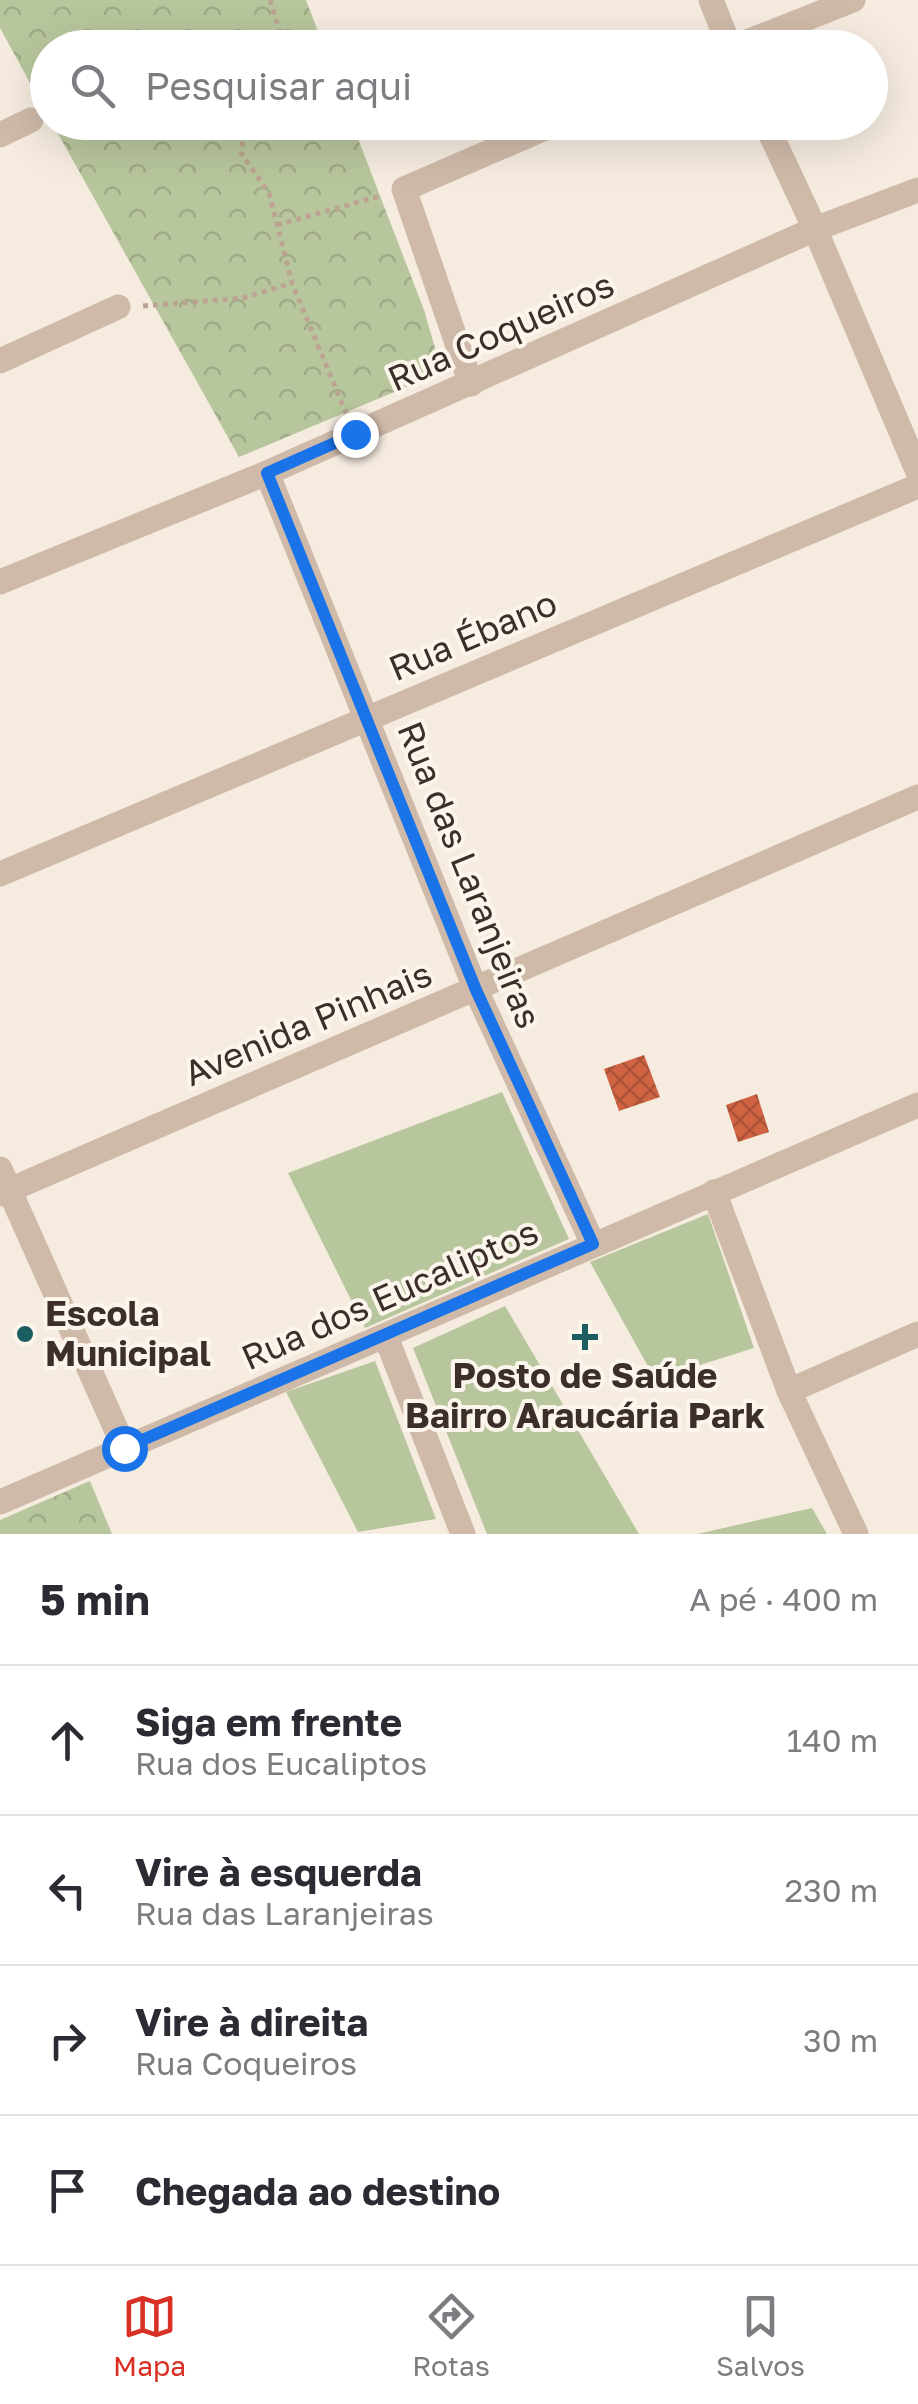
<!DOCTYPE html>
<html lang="pt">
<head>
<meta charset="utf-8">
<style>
	:root { --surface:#fff; --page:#f7f7f7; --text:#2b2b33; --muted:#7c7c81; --line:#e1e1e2; --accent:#d93025 }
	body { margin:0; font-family:"Golos Text",sans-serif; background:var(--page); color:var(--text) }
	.stop { position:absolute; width:30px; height:30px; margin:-22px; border:8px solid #1a73e8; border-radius:50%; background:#fff }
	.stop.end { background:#1a73e8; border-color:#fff; box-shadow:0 2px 10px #0008 }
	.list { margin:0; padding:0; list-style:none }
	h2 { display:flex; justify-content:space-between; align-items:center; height:130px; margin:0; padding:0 40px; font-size:42px }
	h2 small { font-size:32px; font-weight:400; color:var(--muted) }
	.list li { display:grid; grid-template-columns:65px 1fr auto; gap:30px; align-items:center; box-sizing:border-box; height:150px; padding:0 40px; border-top:2px solid var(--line) }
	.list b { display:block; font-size:38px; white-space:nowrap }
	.list p { margin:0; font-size:32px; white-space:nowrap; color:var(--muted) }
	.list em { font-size:32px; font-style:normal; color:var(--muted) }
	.icon { flex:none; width:55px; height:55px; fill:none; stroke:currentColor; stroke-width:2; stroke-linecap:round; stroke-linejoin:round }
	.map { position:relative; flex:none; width:918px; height:1534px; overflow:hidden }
	.search { position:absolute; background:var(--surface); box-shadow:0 10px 40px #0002; left:30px; right:30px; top:30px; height:110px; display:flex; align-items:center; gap:25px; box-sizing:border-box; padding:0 35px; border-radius:55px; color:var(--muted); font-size:38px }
	.sheet { height:730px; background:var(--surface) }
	nav { display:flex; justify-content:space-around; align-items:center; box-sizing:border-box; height:140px; border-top:2px solid var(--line); background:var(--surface); font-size:28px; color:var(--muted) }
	nav a { display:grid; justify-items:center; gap:5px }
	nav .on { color:var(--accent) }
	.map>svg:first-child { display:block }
	.green { fill:#b8c69d }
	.park { fill:url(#park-crowns) }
	.building { fill:url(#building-cross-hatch) }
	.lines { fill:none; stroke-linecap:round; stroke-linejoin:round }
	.path { stroke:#bba493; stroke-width:5; stroke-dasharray:5 5; stroke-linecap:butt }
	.minor { stroke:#cfbaa9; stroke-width:25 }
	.route { stroke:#1a73e8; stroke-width:12 }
	.poi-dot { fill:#1b5d61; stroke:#fcf5ec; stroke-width:4 }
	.labels { text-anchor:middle; stroke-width:8; stroke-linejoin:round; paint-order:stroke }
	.street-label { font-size:35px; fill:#3c2f2a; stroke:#fcf5ec }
	.poi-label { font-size:35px; font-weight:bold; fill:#3c2f2a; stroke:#fcf5ec; text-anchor:start }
</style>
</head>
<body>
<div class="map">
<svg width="918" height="1534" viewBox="0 0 918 1534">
	<defs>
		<pattern id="park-crowns" width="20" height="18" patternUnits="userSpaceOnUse" patternTransform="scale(2.5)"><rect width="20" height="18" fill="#b8c69d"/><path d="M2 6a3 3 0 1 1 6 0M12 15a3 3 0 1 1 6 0" fill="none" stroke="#9faa87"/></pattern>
		<pattern id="building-cross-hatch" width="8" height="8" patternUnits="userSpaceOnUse" patternTransform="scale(2.5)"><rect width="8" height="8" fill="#d06442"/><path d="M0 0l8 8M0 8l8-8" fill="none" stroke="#aa5337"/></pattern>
	</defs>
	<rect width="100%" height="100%" fill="#f5ebdf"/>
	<g class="green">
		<path d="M 502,1092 L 569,1239 L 365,1328 L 288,1173 Z"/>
		<path d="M 708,1214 L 754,1348 L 655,1379 L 590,1262 Z"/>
		<path d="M 505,1306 L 639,1534 L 487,1534 L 413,1348 Z"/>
		<path d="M 375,1361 L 436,1519 L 358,1532 L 286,1392 Z"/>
		<path d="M 812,1508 L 827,1534 L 697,1534 Z"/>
	</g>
	<g class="park">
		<path d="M 0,0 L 306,0 L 324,47 L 48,48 L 47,114 L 0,28 Z"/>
		<path d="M 52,123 L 352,123 L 424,310 L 442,372 L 239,457 Z"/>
		<path d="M 90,1481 L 112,1534 L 0,1534 L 0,1520 Z"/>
	</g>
	<g class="building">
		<path d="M 644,1055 L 660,1097 L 619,1111 L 604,1069 Z"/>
		<path d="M 757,1094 L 769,1132 L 738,1142 L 726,1105 Z"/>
	</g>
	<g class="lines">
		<g class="path">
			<path d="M 270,0 L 281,36 L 276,48"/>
			<path d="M 239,48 L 281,36"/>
			<path d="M 246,122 L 241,153 L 269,193 L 292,283 L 346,413"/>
			<path d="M 277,225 L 380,196"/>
			<path d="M 143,306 L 243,298 L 292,283"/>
		</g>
		<g class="minor">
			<path d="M 711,0 L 730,48"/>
			<path d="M 732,48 L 853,0"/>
			<path d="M 765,122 L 815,229 L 918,472"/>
			<path d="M 0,135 L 31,120"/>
			<path d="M 0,361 L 118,307"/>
			<path d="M 471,384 L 404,189 L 559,122"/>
			<path d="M 267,473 L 476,990 L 593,1244"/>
			<path d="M 0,582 L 267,473 L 815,229 L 918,190"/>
			<path d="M 0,874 L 918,486"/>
			<path d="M 0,1169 L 124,1447"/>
			<path d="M 714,1192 L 789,1391 L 856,1534"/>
			<path d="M 0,1194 L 918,797"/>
			<path d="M 386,1337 L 463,1534"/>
			<path d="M 789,1391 L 918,1334"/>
			<path d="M 0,1502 L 918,1105"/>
		</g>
	</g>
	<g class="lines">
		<path class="route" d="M 124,1448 L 593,1244 L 476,990 L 267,473 L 355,434"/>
	</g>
	<g class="poi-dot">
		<circle cx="25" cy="1334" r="10"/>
		<path d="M580 1322h10v10h10v10h-10v10h-10v-10h-10v-10h10z"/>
	</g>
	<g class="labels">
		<g class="street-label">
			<text transform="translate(501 332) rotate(-24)" y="12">Rua Coqueiros</text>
			<text transform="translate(473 636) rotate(-23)" y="12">Rua Ébano</text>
			<text transform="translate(469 875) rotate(68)" y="12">Rua das Laranjeiras</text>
			<text transform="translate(308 1024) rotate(-23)" y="12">Avenida Pinhais</text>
			<text transform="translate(390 1295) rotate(-24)" y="12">Rua dos Eucaliptos</text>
		</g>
		<g class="poi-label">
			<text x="45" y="1326">Escola<tspan x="45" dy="40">Municipal</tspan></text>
			<text x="585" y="1388" text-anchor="middle">Posto de Saúde<tspan x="585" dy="40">Bairro Araucária Park</tspan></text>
		</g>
	</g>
</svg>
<div class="stop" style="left:124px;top:1448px"></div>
<div class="stop end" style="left:355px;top:434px"></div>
<div class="search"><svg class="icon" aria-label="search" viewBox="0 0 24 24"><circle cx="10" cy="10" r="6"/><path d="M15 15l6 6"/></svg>Pesquisar aqui</div>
</div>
<section class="sheet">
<h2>5 min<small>A pé · 400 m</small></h2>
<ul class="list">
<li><svg class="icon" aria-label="ahead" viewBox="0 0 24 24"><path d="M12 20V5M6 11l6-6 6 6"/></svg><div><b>Siga em frente</b><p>Rua dos Eucaliptos</p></div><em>140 m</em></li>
<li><svg class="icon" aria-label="left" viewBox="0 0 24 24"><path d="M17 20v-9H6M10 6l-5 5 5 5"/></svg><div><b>Vire à esquerda</b><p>Rua das Laranjeiras</p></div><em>230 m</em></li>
<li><svg class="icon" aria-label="right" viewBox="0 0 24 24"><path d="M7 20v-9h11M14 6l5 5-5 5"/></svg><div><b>Vire à direita</b><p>Rua Coqueiros</p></div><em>30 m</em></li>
<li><svg class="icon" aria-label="arrive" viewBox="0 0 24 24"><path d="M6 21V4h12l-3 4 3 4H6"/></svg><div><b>Chegada ao destino</b></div></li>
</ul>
</section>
<nav>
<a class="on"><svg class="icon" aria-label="map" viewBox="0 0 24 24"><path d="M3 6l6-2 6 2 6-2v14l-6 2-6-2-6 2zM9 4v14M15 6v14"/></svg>Mapa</a>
<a><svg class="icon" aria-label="directions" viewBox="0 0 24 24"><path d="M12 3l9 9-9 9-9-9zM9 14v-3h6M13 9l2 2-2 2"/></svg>Rotas</a>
<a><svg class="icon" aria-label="saved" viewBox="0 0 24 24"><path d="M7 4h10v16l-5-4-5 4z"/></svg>Salvos</a>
</nav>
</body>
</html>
